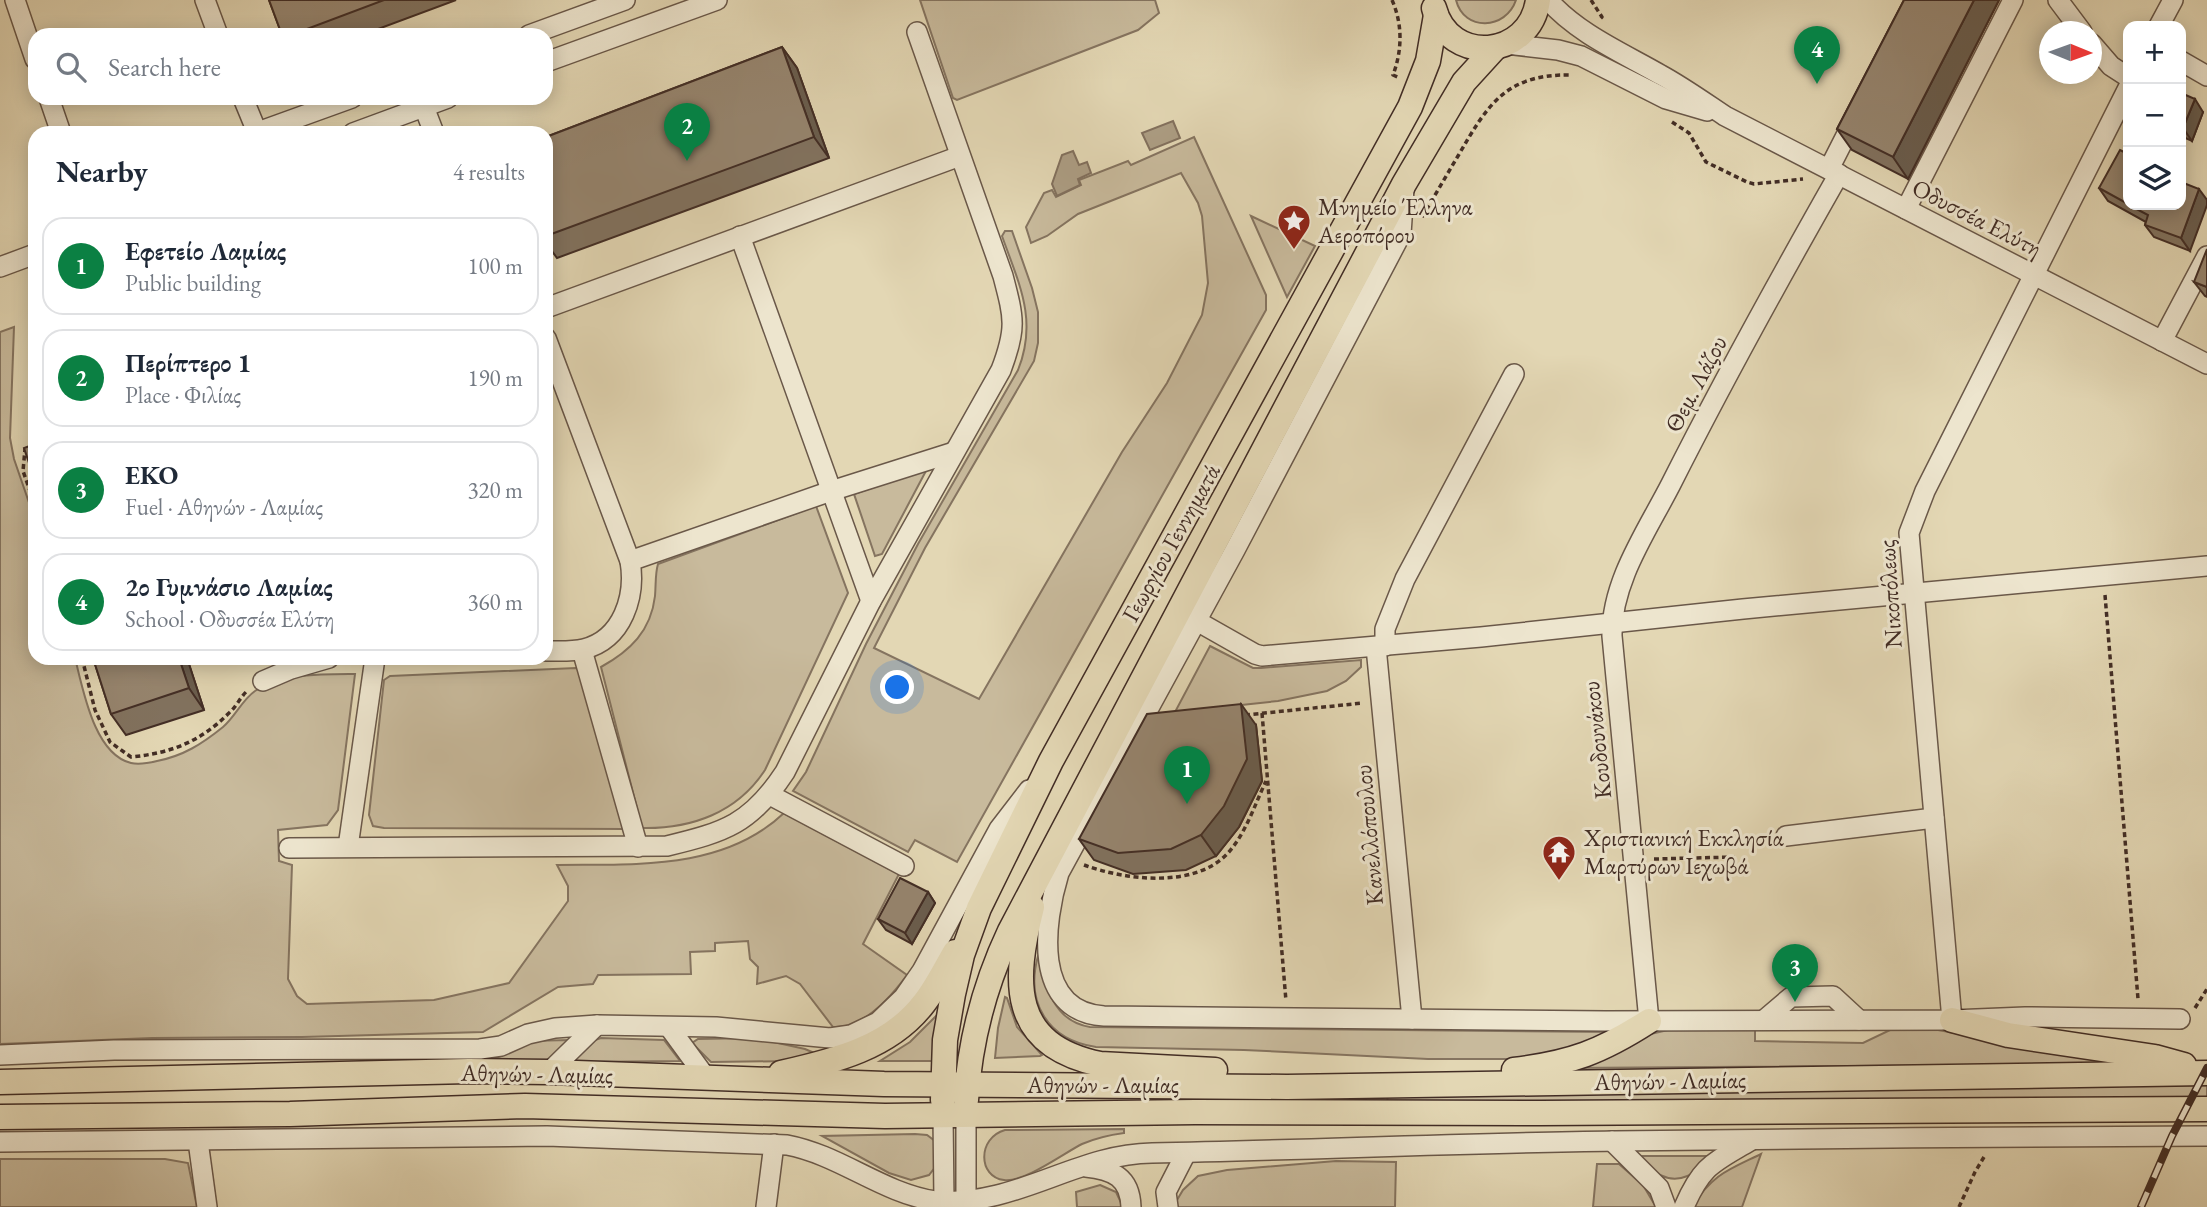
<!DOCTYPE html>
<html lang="en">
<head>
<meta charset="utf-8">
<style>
	:root { --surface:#fff; --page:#f6f6f7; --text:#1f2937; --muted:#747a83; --line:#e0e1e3; --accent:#0b8043 }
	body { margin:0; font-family:"EB Garamond",serif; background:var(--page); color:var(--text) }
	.controls { position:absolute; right:21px; top:21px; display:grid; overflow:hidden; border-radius:14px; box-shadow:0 4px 18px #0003 }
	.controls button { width:63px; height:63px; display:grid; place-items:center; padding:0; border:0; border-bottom:2px solid var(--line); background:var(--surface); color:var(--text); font:35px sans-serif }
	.compass { position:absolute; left:2039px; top:21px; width:63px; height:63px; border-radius:50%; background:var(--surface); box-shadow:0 4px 18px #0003; rotate:91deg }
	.you { position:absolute; left:898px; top:688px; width:24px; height:24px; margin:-18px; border:5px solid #fff; border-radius:50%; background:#1a73e8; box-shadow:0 0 0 10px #1a73e833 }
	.badge { display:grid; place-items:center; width:46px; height:46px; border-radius:50%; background:var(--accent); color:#fff; font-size:23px; font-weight:700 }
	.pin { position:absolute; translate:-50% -58px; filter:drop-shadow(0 2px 4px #0008) }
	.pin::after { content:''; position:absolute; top:37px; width:24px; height:21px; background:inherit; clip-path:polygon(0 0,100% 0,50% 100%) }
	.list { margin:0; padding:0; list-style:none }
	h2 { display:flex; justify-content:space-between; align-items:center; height:91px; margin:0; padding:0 28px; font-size:30px }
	h2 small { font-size:23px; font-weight:400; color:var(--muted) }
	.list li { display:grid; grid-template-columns:46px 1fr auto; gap:21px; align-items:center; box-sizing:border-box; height:98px; margin:0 14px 14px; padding:0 14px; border:2px solid var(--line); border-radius:21px }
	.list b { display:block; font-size:26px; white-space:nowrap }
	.list p { margin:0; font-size:23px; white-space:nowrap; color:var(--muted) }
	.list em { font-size:23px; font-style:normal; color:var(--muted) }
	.icon { flex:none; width:38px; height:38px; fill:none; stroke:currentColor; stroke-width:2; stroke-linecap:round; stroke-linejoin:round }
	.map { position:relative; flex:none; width:2207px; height:1207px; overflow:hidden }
	.search { position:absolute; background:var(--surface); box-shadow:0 4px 18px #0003; left:28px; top:28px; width:525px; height:77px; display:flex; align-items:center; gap:18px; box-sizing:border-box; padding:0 24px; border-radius:21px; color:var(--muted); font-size:26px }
	.panel { position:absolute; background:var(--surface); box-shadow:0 4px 18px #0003; left:28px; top:126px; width:525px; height:539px; border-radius:21px }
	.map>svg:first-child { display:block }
	.green { fill:#c8ba9c; stroke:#857460; stroke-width:2 }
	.water { fill:#ac9d83; stroke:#82705d; stroke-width:2 }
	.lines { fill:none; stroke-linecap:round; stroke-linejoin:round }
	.minor-casing { stroke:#6a5849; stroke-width:22 }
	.major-casing { stroke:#422d25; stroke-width:27 }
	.path { stroke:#422d25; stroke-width:3.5; stroke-dasharray:5 3.5; stroke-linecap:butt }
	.minor { stroke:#ede5ce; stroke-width:19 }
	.major { stroke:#e3d7b4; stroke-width:24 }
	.rail-casing { stroke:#422d25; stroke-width:8 }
	.rail { stroke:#ede5ce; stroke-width:5; stroke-dasharray:16; stroke-linecap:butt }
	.wall { fill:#81725f; stroke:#422d25; stroke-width:2 }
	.shaded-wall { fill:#695d4e; stroke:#422d25; stroke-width:2 }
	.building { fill:#96856f; stroke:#422d25; stroke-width:2 }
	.labels { text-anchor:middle; stroke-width:6; stroke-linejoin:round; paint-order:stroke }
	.poi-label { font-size:24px; fill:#422d25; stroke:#ede5ce; text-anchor:start }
	.street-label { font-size:24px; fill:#422d25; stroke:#ede5ce }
</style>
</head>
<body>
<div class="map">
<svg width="2207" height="1207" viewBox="0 0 2207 1207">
	<rect width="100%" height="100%" fill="#e3d7b4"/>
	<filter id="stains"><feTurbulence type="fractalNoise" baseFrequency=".00286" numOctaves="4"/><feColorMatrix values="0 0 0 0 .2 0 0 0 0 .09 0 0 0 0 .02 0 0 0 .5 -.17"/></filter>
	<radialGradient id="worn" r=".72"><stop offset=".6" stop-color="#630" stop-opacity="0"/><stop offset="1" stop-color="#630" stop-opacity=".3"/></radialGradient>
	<g class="green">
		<path d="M 920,0 L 1155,0 L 1159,13 L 1138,30 L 957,100 L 953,98 Z"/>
		<path d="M 1456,0 L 1516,0 C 1506,30 1464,32 1456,0 Z"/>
		<path d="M 1194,137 L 1266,295 L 1266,310 L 957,862 L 915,840 L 908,852 L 793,791 L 806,772 L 866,644 L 918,544 L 1018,370 C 1038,320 1019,284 1002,236 L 1005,231 L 1012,231 L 1032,288 L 1038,312 L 1038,343 L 1034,361 L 925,548 L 874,648 L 979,699 L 1122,452 L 1167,383 L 1202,315 L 1208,283 L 1202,216 L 1198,203 L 1181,173 L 1078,214 L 1047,236 L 1031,243 L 1026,227 L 1044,193 L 1052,190 L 1056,197 L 1081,185 L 1079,180 L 1128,161 L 1131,165 Z"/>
		<path d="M 1251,216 L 1315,246 L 1287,297 Z"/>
		<path d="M 14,327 L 10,438 L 14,459 L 35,520 L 35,658 L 75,658 C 83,689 94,754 131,763 C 139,765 149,763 157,761 C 183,756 202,744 223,727 C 235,717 242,700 255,691 C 279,673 326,674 355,674 L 338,810 L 327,825 L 278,830 L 279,861 L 292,865 L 288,979 L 297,996 L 307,1004 L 434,1000 L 509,983 L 568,901 L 568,886 L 557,865 C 634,864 723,871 784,813 L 899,874 L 863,944 L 907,975 C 890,998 863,1029 833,1027 L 800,984 L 786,976 L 757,984 L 758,967 L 750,959 L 748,941 L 715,943 L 715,951 L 690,952 L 691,974 L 598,975 L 593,984 L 558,987 L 483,1032 L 302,1037 L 152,1038 L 0,1044 L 0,332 Z"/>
		<path d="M 927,469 L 882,554 L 875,556 L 854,494 Z"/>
		<path d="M 816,506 L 848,593 L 765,770 C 737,813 691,829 642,828 L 601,667 C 630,651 651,631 655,596 C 656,585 655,574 658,564 Z"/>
		<path d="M 1210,646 L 1253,668 L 1261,668 L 1361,660 L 1361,667 L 1346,681 L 1327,691 L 1278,701 L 1175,712 Z"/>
		<path d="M 576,668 L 581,669 L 624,829 L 384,828 L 373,826 L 369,815 L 384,680 L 390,676 Z"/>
		<path d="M 1038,956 L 1041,957 C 1045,988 1054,1021 1090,1027 L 1614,1032 L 1607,1040 L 1518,1059 L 1428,1059 L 1244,1050 L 1096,1047 C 1048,1040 1025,1003 1038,956 Z"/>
		<path d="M 1005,997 L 1007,998 L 1017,1027 L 1042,1055 L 1040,1056 L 995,1058 L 998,1028 Z"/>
		<path d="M 939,1013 L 932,1061 L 880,1061 L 910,1042 Z"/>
		<path d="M 1668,1030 L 1755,1030 L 1755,1041 L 1863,1043 L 1890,1030 L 1938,1030 L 2125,1064 L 1567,1068 L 1646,1035 Z"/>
		<path d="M 601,1038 L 664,1040 L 680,1061 L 578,1062 L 573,1060 L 595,1040 Z"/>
		<path d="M 755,1038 L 805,1049 L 826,1058 L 794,1061 L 711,1062 L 692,1043 L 698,1039 Z"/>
		<path d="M 569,1040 L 552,1060 L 481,1062 L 501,1056 L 527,1041 Z"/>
		<path d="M 2207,1085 L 2207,1097 L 1388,1107 L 1387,1094 Z"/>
		<path d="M 1124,1129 L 1124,1133 C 1109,1135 1096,1138 1082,1144 C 1064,1153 1024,1183 1004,1180 C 978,1177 977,1138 1005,1130 Z"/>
		<path d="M 915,1134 L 927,1135 L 935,1141 L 936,1166 L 929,1175 L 911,1180 L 889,1173 L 822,1136 Z"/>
		<path d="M 1761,1154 L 1742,1207 L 1691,1207 C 1715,1173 1726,1171 1761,1154 Z"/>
		<path d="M 1639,1156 L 1706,1156 C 1700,1175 1678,1184 1660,1175 C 1651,1171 1645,1163 1639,1156 Z"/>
		<path d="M 0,1159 L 165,1159 L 188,1163 L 197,1207 L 0,1207 Z"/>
		<path d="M 1336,1161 L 1396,1162 L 1395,1207 L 1176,1207 L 1174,1205 L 1183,1190 L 1198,1176 L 1227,1170 Z"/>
		<path d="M 1597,1164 L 1619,1164 L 1643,1185 L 1656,1207 L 1593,1207 Z"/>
		<path d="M 1100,1185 L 1116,1192 L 1123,1207 L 1077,1207 L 1076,1192 Z"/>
	</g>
	<g class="water">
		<path d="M 1173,121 L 1180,138 L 1150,150 L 1142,133 Z"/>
		<path d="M 1073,151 L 1079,165 L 1087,162 L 1091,173 L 1078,179 L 1080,185 L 1057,196 L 1052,184 L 1062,155 Z"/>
	</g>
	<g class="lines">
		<defs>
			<g id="minor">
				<path d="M 15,0 L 35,59"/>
				<path d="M 205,0 L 218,35"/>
				<path d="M 1548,0 C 1578,34 1623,53 1661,75 C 1683,87 1704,102 1725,116 L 2207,364"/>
				<path d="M 2058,0 L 2082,32"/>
				<path d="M 2159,26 L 2173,0"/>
				<path d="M 529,35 L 625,0"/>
				<path d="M 1506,44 L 1558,50 L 1581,56 L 1666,99 L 1707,111"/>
				<path d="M 2092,44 L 2111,66 L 2128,77"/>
				<path d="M 2181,61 L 2207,76"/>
				<path d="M 546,62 L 717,0"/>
				<path d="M 49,98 L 61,133"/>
				<path d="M 243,98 L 257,132"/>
				<path d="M 424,107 L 434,133"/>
				<path d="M 255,133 L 352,98"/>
				<path d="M 353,133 L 448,98"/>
				<path d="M 1829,169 L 1856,116"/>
				<path d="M 1404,189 L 1401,234 L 1235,550 L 1059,873 C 1044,922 1032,1012 1104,1016 L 1606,1021 L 1952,1020 L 2025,1017 L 2180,1019"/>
				<path d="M 1906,209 L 2013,0"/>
				<path d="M 740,236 L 871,601"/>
				<path d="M 0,267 L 35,254"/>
				<path d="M 546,308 L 960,156"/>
				<path d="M 546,338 L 630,561 C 636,596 623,639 584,649 C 572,652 558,651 546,651"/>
				<path d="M 2162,341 L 2207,256"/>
				<path d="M 630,561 L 831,491 L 954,452"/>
				<path d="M 1195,620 L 1255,654 L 1262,656 L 1481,637 L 1743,609 L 2207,566"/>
				<path d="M 1385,646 L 1385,629 L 1405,579 L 1514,374"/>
				<path d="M 1376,647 L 1412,1019"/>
				<path d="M 582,650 L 638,847"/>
				<path d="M 263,681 L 291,669 L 329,658"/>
				<path d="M 770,795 L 904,866"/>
				<path d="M 1786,836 L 1934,818"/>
				<path d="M 348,847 L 375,658"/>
				<path d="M 289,848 L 667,846 C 725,832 751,824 785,772 L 871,601 L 1001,370 C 1017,328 1014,318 1003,276 L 917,32"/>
				<path d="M 1764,1020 L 1791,997 L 1833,996 L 1859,1020"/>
				<path d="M 1952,1020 L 1909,533 L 1925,491 L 2128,88"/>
				<path d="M 1649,1021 L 1612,636 C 1611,582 1647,531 1671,484 C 1724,379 1781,276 1839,174"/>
				<path d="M 669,1027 L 707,1079"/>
				<path d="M 0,1055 L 114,1050 L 480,1049 L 501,1046 L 528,1034 L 555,1028 L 597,1025 L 716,1027 L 830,1038 L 851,1035 L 878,1022 L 904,997 L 922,971 L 999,829 L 1029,790"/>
				<path d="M 549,1072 L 597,1025"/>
				<path d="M 943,1115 L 944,1201"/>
				<path d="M 966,1115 L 966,1202"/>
				<path d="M 198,1141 L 207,1207"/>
				<path d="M 1612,1141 L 1659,1188 L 1666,1207"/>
				<path d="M 0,1142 L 547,1136 L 787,1145 C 840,1155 882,1193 935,1201 C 1017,1207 1075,1154 1152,1153 C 1306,1150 1460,1143 1614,1141 C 1812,1138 2009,1137 2207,1136"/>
				<path d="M 1086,1167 C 1113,1170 1130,1177 1131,1207"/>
				<path d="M 766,1207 L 774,1144"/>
				<path d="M 1168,1207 L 1166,1192 L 1186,1153"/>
				<path d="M 1684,1207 C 1702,1165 1713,1163 1750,1141"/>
			</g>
			<g id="major">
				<path d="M 1434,8 C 1449,66 1530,59 1538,0"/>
				<path d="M 1032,907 C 1013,982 1009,1045 1100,1064 L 1215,1070"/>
				<path d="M 1952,1020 L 2008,1035 L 2155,1057 L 2184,1065"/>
				<path d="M 1514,1070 C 1571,1063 1601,1052 1649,1021"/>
				<path d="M 781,1073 C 834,1061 890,1048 924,1003 C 936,988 945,969 955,952"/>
				<path d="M 0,1082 L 469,1071 L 549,1072 L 884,1084 L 1287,1087 L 2207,1073"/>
				<path d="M 943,1100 L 945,1040 L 953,994 L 962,955 L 979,908 L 1051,761 L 1410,107 L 1428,61 L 1436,15"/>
				<path d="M 966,1100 C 970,1039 984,986 1010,931 L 1404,184 L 1464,82 L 1495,48"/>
				<path d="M 0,1117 L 290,1114 L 525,1106 L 885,1116 L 1195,1112 L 1541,1113 L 2207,1109"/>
			</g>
		</defs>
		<use href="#minor" class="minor-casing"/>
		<use href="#major" class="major-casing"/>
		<g class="path">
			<path d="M 1392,0 C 1403,25 1402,51 1393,75 L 1400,78"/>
			<path d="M 1591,0 L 1602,17 L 1600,19"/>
			<path d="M 1672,122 L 1689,133 L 1706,162 L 1747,182 L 1754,184 L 1803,179"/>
			<path d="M 1422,217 C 1434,197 1446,176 1458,156 C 1487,106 1505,74 1570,75"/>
			<path d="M 30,338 L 35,346"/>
			<path d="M 35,446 L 25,449 L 23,471 L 35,505"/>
			<path d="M 2105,595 L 2138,999"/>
			<path d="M 82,658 L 95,710 L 110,742 L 131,757 C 171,753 200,742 229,713 C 236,707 240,698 246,692"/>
			<path d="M 1262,713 L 1286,1001"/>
			<path d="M 1245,715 L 1363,703"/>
			<path d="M 1654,859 L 1735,857"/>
			<path d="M 1084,865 C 1125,880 1195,889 1228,853 C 1246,833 1255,804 1266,781"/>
			<path d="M 2195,1008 L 2207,989"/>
			<path d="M 1959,1207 L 1975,1172 L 1984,1157"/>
		</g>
		<use href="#minor" class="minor"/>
		<use href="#major" class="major"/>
		<defs>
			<path id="rail" d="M 2141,1207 L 2172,1136 L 2207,1068"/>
		</defs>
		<use href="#rail" class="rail-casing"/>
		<use href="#rail" class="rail"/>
	</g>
	<g class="wall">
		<path d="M 269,0 L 456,0 L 362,35 L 282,35 Z"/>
		<path d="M 1904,0 L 1999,0 L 1908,179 L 1852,150 L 1837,129 Z"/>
		<path d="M 782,47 L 797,68 L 829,158 L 557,258 L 546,243 L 546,137 Z"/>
		<path d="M 2181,93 L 2203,112 L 2192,141 L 2181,136 Z"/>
		<path d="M 2128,154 L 2128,205 L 2181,205 L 2190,251 L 2154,237 L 2145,225 L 2146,222 L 2108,201 L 2099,188 Z"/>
		<path d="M 2194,282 L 2207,287 L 2207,297 L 2205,296 Z"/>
		<path d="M 93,658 L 187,658 L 204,710 L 126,735 L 111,714 Z"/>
		<path d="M 1256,725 L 1262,781 L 1239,827 L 1216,856 L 1186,870 L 1133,874 L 1094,860 L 1079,839 Z"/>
		<path d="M 928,892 L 935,903 L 912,944 L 886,930 L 878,919 Z"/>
	</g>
	<g class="shaded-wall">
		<path d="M 1974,0 L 1999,0 L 1908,179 L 1893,157 Z"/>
		<path d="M 782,47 L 797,68 L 829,158 L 814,137 Z"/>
		<path d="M 2195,99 L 2203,112 L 2192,141 L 2183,128 Z"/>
		<path d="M 2199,189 L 2207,200 L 2207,205 L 2190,251 L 2181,238 Z"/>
		<path d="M 179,658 L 187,658 L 204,710 L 189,688 Z"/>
		<path d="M 1241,704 L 1256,725 L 1262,781 L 1239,827 L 1216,856 L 1201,835 Z"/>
		<path d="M 928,892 L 935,903 L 912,944 L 905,933 Z"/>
	</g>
	<g class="building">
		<path d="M 269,0 L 384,0 L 291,35 L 282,35 Z"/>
		<path d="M 1904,0 L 1974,0 L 1893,157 L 1837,129 Z"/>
		<path d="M 782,47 L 814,137 L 546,236 L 546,137 Z"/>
		<path d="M 2181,93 L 2195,99 L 2183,128 L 2181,127 Z"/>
		<path d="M 2120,150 L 2128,154 L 2128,204 L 2099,188 Z"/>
		<path d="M 2181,182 L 2199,189 L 2181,238 L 2145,225 L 2148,215 L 2129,205 L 2181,205 Z"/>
		<path d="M 2207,249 L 2207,287 L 2194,282 Z"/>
		<path d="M 35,444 L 35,481 L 24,448 Z"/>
		<path d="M 93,658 L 179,658 L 189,688 L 111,714 Z"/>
		<path d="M 1241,704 L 1247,759 L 1224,806 L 1201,835 L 1171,849 L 1118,853 L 1079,839 L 1147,714 Z"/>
		<path d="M 900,878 L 928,892 L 905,933 L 878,919 Z"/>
	</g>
	<defs>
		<symbol id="sight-pin" viewBox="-11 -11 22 30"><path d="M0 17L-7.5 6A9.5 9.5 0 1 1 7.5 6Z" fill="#8f2418" stroke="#ede5ce"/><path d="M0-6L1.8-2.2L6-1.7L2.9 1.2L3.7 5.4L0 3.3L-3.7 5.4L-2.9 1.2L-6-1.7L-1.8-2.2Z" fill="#fff"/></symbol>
		<symbol id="temple-pin" viewBox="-11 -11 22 30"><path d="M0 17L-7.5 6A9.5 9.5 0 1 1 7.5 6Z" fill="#8f2418" stroke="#ede5ce"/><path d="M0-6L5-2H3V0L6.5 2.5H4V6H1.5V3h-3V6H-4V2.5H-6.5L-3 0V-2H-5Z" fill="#fff"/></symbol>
	</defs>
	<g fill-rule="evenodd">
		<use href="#sight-pin" x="1275" y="202" width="38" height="52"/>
		<use href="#temple-pin" x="1540" y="833" width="38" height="52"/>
	</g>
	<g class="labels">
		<g class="poi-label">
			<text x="1318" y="215">Μνημείο Έλληνα<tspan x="1318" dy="28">Αεροπόρου</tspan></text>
			<text x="1584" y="846">Χριστιανική Εκκλησία<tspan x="1584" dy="28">Μαρτύρων Ιεχωβά</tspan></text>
		</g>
		<g class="street-label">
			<text transform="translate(1977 218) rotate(27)" y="8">Οδυσσέα Ελύτη</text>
			<text transform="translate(1696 384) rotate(-62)" y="8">Θεμ. Λάζου</text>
			<text transform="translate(1171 543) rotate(-61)" y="8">Γεωργίου Γεννηματά</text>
			<text transform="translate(1890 594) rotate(-94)" y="8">Νικοπόλεως</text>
			<text transform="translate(1597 740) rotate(-96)" y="8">Κουδουνάκου</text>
			<text transform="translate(1369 835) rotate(-95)" y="8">Κανελλόπουλου</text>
			<text transform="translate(537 1074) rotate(1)" y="8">Αθηνών - Λαμίας</text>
			<text transform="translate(1670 1081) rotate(-1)" y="8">Αθηνών - Λαμίας</text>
			<text x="1103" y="1093">Αθηνών - Λαμίας</text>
		</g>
	</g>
	<rect width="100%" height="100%" filter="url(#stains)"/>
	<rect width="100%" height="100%" fill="url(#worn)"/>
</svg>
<div class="controls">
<button>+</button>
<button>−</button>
<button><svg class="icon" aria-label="layers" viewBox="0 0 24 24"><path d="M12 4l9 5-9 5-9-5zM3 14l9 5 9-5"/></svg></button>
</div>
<svg class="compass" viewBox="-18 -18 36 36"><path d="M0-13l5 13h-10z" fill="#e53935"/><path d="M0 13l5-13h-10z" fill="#747a83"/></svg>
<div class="you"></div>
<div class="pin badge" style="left:1187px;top:804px">1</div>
<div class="pin badge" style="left:687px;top:161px">2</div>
<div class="pin badge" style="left:1795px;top:1002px">3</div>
<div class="pin badge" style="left:1817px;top:84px">4</div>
<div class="search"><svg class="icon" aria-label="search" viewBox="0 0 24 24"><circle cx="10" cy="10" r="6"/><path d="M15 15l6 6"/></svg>Search here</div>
<section class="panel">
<h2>Nearby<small>4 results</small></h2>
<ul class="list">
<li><span class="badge">1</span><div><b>Εφετείο Λαμίας</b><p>Public building</p></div><em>100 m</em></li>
<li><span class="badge">2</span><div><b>Περίπτερο 1</b><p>Place · Φιλίας</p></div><em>190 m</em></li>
<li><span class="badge">3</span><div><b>EKO</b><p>Fuel · Αθηνών - Λαμίας</p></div><em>320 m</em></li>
<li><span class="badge">4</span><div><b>2ο Γυμνάσιο Λαμίας</b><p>School · Οδυσσέα Ελύτη</p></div><em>360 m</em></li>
</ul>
</section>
</div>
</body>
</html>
